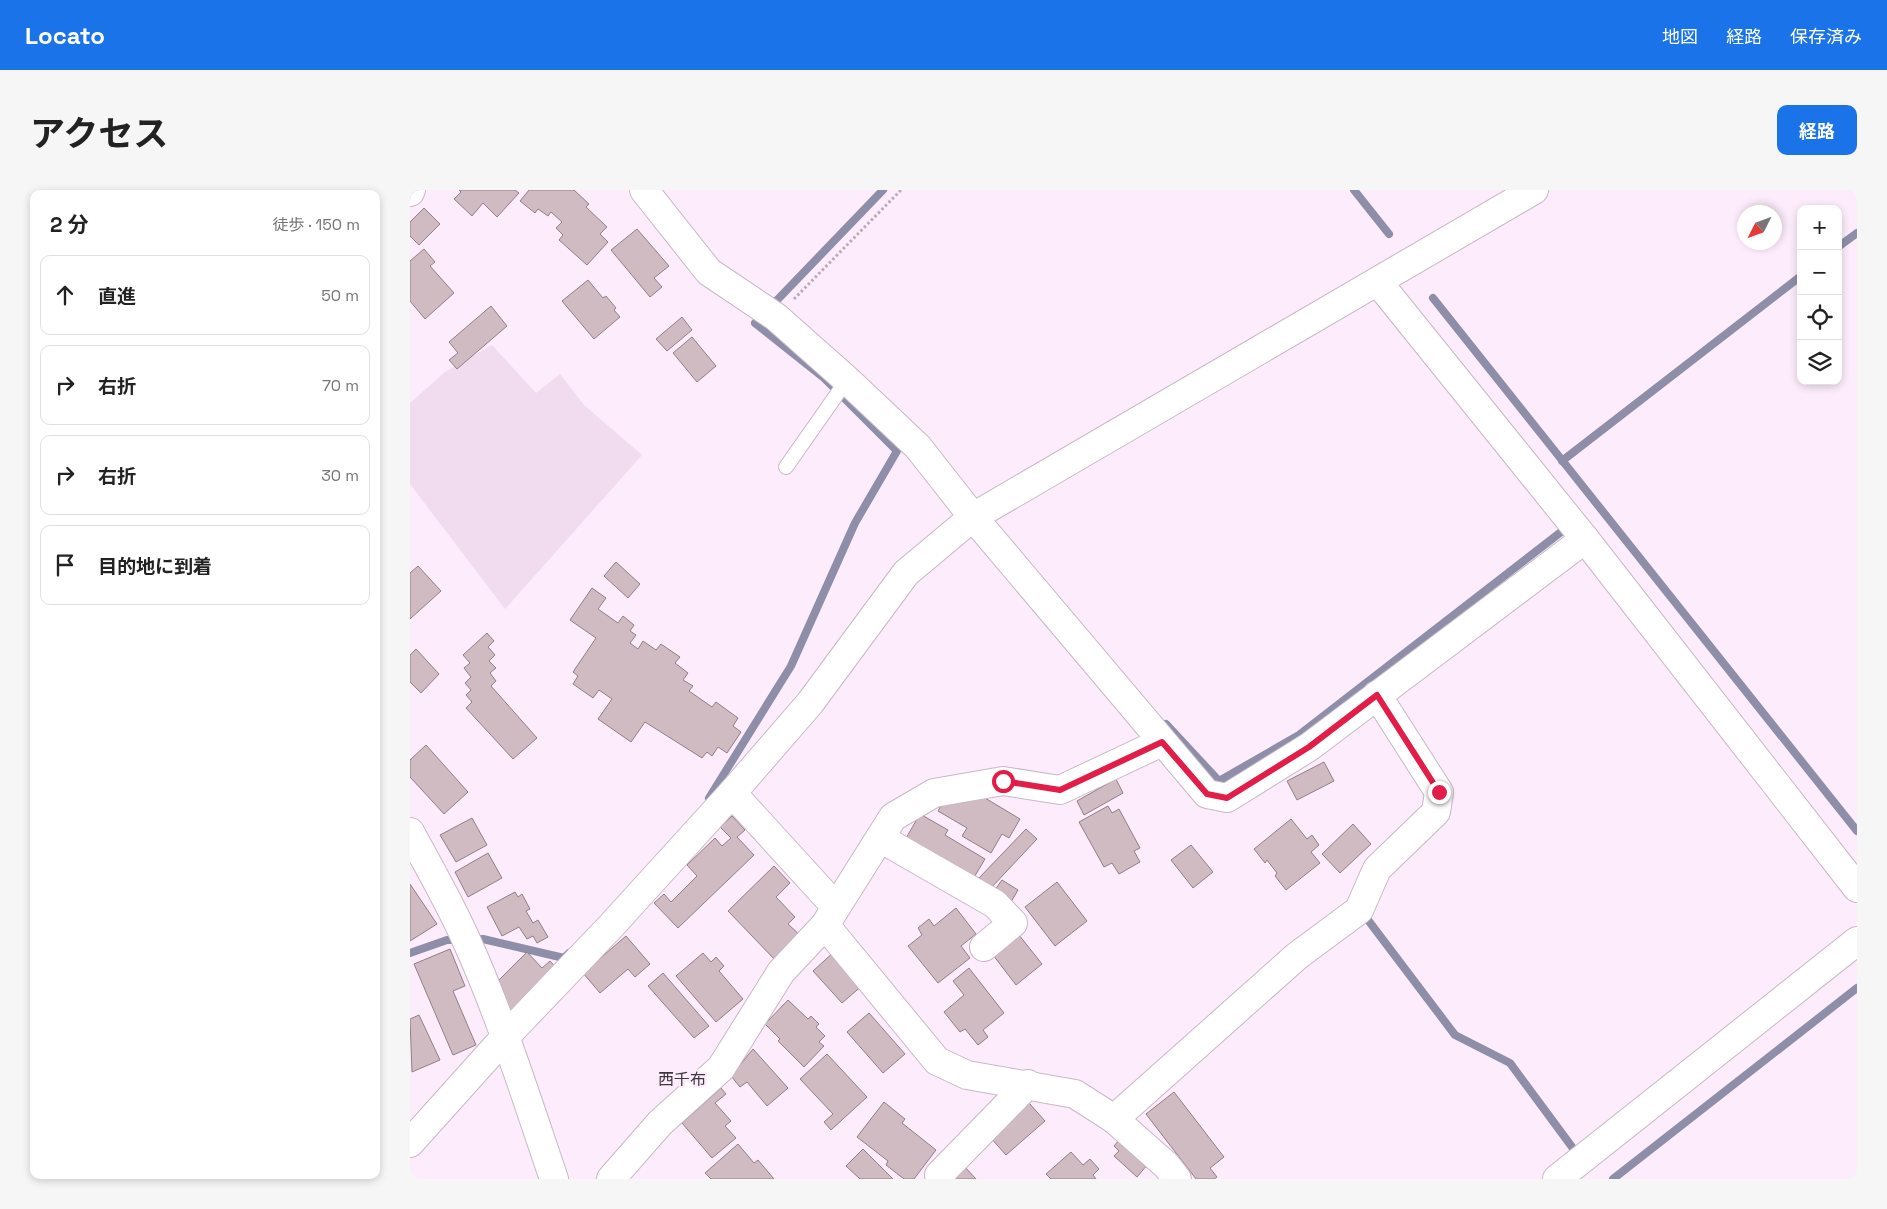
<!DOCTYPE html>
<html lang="ja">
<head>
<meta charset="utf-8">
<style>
	:root { --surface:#fff; --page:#f6f6f6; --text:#222; --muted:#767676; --line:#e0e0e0; --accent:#1a73e8 }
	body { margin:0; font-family:"Space Grotesk","Noto Sans JP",sans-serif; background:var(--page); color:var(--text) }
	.controls { position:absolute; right:15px; top:15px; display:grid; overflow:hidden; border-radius:10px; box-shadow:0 2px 8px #0003 }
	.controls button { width:45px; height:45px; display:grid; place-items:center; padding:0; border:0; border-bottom:1px solid var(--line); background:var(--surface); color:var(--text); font:25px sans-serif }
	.compass { position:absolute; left:1327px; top:15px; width:45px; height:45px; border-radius:50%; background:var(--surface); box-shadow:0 2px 8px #0003; rotate:228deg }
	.stop { position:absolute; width:15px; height:15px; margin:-11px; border:4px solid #e11d48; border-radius:50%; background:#fff }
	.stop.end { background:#e11d48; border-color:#fff; box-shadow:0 1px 5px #0008 }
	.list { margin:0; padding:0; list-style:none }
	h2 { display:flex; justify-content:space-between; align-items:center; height:65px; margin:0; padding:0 20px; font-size:21px }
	h2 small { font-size:16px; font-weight:400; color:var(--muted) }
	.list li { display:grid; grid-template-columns:32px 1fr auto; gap:15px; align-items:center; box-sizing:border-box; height:80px; margin:0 10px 10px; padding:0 10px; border:1px solid var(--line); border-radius:10px }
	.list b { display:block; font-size:19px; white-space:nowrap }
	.list em { font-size:16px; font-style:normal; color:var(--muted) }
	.icon { flex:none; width:28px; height:28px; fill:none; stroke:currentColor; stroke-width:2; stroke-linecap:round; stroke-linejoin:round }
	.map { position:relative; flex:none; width:1447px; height:989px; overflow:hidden; border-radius:10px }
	header { display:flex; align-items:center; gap:30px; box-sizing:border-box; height:70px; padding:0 25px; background:var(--accent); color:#fff }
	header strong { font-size:24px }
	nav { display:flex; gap:28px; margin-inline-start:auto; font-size:18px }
	.intro { display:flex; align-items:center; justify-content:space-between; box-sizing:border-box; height:120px; padding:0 30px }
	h1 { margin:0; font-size:35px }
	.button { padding:12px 22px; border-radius:10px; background:var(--accent); color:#fff; font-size:18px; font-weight:700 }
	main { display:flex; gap:30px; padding:0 30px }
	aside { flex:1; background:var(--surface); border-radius:10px; box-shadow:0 2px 8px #0003 }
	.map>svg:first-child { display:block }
	.built { fill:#f1dbee }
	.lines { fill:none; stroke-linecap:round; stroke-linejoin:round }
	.stream { stroke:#8e8ea8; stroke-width:8 }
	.building { fill:#d0bbc3; stroke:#927e85 }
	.lane-casing { stroke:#c8b8c6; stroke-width:16 }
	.street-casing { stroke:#c8b8c6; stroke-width:30 }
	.path { stroke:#b9abb7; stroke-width:3; stroke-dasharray:2.5 2.5; stroke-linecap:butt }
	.lane { stroke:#fff; stroke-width:14 }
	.street { stroke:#fff; stroke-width:28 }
	.route { stroke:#e11d48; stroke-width:6 }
	.labels { text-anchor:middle; stroke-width:4.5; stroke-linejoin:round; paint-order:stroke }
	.neighbourhood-label { font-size:16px; fill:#3e373d; stroke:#fdecfb }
</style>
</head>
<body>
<header>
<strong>Locato</strong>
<nav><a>地図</a><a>経路</a><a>保存済み</a></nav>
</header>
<div class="intro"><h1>アクセス</h1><a class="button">経路</a></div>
<main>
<aside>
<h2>2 分<small>徒歩 · 150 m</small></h2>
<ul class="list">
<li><svg class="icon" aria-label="ahead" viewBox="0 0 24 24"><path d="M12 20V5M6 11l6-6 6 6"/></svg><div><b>直進</b></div><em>50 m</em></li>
<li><svg class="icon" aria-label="right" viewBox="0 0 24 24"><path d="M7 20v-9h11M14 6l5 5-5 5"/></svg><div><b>右折</b></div><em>70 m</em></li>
<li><svg class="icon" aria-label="right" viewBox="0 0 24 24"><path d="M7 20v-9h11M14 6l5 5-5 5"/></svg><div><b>右折</b></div><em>30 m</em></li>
<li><svg class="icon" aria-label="arrive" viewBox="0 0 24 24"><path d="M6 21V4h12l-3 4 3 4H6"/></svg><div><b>目的地に到着</b></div></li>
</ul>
</aside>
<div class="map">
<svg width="1447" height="989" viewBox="0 0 1447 989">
	<rect width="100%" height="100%" fill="#fdecfb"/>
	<path class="built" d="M 82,155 L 126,203 L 150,184 L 174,215 L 232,265 L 95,419 L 0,294 L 0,213 L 35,182 Z"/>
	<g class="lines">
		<g class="stream">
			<path d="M 944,0 L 979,44"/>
			<path d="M 1428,57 L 1447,43"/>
			<path d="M 1023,108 L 1447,641"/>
			<path d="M 1152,271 L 1391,86"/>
			<path d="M 756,534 L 809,591 L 889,545 L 1151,342"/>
			<path d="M 299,608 L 381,476 L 445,333 L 487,261 L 413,187 L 345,133 L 473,0"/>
			<path d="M 958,730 L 1045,845 L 1100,873 L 1165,961"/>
			<path d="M 62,749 L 73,749 L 154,768 L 159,763"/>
			<path d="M 0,763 L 37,750 L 51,750"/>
			<path d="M 1203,989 L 1447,798"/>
		</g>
	</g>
	<g class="building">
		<path d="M 49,0 L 105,0 L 109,3 L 87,27 L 73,13 L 62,26 L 44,9 L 51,2 Z"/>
		<path d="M 119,0 L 164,0 L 179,14 L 176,17 L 197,37 L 190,44 L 198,52 L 177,75 L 149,50 L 153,45 L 146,38 L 152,32 L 141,22 L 138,26 L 128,19 L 125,23 L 110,11 Z"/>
		<path d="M 14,18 L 30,34 L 9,55 L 0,46 L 0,32 Z"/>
		<path d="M 227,39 L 259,76 L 244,88 L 252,97 L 240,107 L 201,60 Z"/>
		<path d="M 14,59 L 25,72 L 20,76 L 44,103 L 15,129 L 0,111 L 0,71 Z"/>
		<path d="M 178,90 L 193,108 L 196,106 L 206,118 L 204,120 L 210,127 L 184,149 L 152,111 Z"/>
		<path d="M 81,116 L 97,136 L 47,179 L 39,170 L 48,163 L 39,152 Z"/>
		<path d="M 272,127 L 282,140 L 257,161 L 246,149 Z"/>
		<path d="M 282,147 L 306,176 L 287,192 L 263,163 Z"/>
		<path d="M 206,372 L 230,394 L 218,408 L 194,386 Z"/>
		<path d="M 8,376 L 31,401 L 0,429 L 0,383 Z"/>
		<path d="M 182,398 L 196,408 L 188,419 L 208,433 L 213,426 L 224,435 L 220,441 L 226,445 L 220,453 L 228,459 L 233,451 L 246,460 L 251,454 L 270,467 L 265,473 L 278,483 L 273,490 L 283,496 L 279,501 L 302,517 L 306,512 L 328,528 L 323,536 L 331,542 L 317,563 L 308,557 L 302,566 L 297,562 L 292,568 L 235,532 L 221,552 L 188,529 L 202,509 L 189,500 L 183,508 L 163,494 L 168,486 L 163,482 L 186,448 L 160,430 Z"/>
		<path d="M 77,443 L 84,451 L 78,457 L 85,465 L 79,471 L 86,478 L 80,483 L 86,491 L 81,496 L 127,548 L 103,569 L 56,518 L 62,512 L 56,505 L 61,500 L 55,493 L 61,487 L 54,478 L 60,473 L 53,465 Z"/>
		<path d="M 6,459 L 29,484 L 11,503 L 0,492 L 0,465 Z"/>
		<path d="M 16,555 L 58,602 L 34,624 L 0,587 L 0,570 Z"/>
		<path d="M 914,572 L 924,591 L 887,610 L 877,591 Z"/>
		<path d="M 706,589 L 713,603 L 674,625 L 667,611 Z"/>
		<path d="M 570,605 L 610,629 L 599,648 L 592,644 L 581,663 L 552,646 L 557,638 L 528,621 L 533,612 Z"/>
		<path d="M 698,616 L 702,623 L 709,619 L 730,658 L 724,661 L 730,672 L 709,684 L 702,673 L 694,677 L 669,632 Z"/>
		<path d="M 510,624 L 538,640 L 535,645 L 575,669 L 563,689 L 495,650 Z"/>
		<path d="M 322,626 L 335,640 L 327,647 L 344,665 L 268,738 L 244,713 L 254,704 L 261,712 L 287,686 L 277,675 L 305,648 L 312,656 L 321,648 L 310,637 Z"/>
		<path d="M 62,628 L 77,655 L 46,672 L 30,645 Z"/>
		<path d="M 881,629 L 897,649 L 902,645 L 909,655 L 901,662 L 910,673 L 876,700 L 865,686 L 867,683 L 857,670 L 855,673 L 844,659 Z"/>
		<path d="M 943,634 L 961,654 L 930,683 L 912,664 Z"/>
		<path d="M 616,639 L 627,649 L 580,699 L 569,688 Z"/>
		<path d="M 781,655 L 803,682 L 783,698 L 761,670 Z"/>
		<path d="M 78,663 L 92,688 L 58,707 L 45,682 Z"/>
		<path d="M 364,676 L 380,693 L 366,707 L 385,727 L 378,734 L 392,747 L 367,772 L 318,721 Z"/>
		<path d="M 592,690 L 608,700 L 601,712 L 584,701 Z"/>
		<path d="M 647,692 L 677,731 L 645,756 L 615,717 Z"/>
		<path d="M 0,694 L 27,734 L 0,751 Z"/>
		<path d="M 105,702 L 108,707 L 112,704 L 120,719 L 116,721 L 123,733 L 128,730 L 138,747 L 127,753 L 123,746 L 117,749 L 109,737 L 92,746 L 77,717 Z"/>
		<path d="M 546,718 L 566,744 L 551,756 L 560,768 L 528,793 L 498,756 L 512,745 L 508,738 L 519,729 L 524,736 Z"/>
		<path d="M 609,745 L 632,774 L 606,795 L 583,765 Z"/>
		<path d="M 216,746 L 240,774 L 225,787 L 218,779 L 190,803 L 173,783 Z"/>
		<path d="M 40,759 L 55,796 L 43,801 L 66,855 L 43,865 L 4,774 Z"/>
		<path d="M 425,761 L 454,794 L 432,813 L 403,781 Z"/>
		<path d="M 117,762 L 132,778 L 140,771 L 150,782 L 102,828 L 84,795 Z"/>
		<path d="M 293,763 L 301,772 L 306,767 L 314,776 L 309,781 L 333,809 L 306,832 L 266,786 Z"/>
		<path d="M 559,778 L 594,823 L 573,840 L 578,847 L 568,855 L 555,839 L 550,842 L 534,822 L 554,805 L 543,791 Z"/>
		<path d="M 253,783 L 299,836 L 284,848 L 238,796 Z"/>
		<path d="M 378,810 L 398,829 L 401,826 L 409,834 L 406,837 L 415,846 L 409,852 L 414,856 L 394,877 L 368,851 L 370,849 L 355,834 Z"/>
		<path d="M 459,823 L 495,864 L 473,883 L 437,842 Z"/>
		<path d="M 9,825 L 30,870 L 2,882 L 0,829 Z"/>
		<path d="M 343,859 L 378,898 L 357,916 L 337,892 L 330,897 L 321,886 Z"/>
		<path d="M 417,864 L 457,907 L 421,940 L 414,932 L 423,924 L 390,889 Z"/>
		<path d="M 311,898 L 316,904 L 305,913 L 321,931 L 315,936 L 326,948 L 302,968 L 272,933 Z"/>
		<path d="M 764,902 L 814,967 L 800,978 L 807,987 L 804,989 L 786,989 L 736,924 Z"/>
		<path d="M 474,912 L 495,929 L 492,933 L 526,960 L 504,989 L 494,989 L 476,975 L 478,971 L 447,947 Z"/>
		<path d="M 619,913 L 635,931 L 596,965 L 580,947 Z"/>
		<path d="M 710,949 L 738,974 L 727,987 L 704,966 L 709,961 L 704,956 Z"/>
		<path d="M 328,954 L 344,973 L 348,970 L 364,989 L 301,989 L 295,983 Z"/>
		<path d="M 453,959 L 483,989 L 450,989 L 436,976 Z"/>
		<path d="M 661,962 L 673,975 L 680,969 L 689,979 L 683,985 L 686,989 L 641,989 L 636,984 Z"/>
		<path d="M 555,977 L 566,989 L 542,989 Z"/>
	</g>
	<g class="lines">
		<defs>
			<path id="lane" d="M 376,277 L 437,190"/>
			<g id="street">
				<path d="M 234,0 L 299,82 L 366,127 L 437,190 L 508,257 L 563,327 L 797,604 L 817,608 L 899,557 L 1175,349"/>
				<path d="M 0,2 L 1,0"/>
				<path d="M 968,92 L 1175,349 L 1447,698"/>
				<path d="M 322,603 L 426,717"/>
				<path d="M 0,642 C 20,679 41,715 58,754 C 92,830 117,910 144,989"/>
				<path d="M 470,648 L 585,714 L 603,733 L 574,757"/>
				<path d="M 415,735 L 527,871 L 557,885 L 665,904 L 704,929"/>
				<path d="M 0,953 L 95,847 L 201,736 L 322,603 L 400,513 L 496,383 L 563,327 L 1124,0"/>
				<path d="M 529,985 L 618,894"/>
				<path d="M 201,989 L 250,933 L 311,878 L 371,782 L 415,735 L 483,627 L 524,603 L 593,591 L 650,600 L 752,552"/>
				<path d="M 767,989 L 757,976 L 704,929 L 887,766 L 949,720 L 967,679 L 1026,622 L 1029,602 L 967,505"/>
				<path d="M 1147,989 L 1447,751"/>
			</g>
		</defs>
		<use href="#lane" class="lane-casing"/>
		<use href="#street" class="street-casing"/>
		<path class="path" d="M 384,109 L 491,0"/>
		<use href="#lane" class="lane"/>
		<use href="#street" class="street"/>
	</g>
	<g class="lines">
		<path class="route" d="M 593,591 L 650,600 L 752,552 L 797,604 L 817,608 L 899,557 L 967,505 L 1029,602"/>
	</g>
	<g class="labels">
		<g class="neighbourhood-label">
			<text x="272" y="895">西千布</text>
		</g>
	</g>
</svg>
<div class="controls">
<button>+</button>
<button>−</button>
<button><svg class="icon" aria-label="locate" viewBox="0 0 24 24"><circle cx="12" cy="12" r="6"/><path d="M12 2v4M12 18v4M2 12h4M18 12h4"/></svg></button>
<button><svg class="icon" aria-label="layers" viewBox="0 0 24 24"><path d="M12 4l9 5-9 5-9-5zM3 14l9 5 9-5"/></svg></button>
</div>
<svg class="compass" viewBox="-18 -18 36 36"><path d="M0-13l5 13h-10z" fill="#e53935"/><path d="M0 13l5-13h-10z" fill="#767676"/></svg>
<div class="stop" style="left:593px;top:591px"></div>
<div class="stop end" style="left:1029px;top:602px"></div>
</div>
</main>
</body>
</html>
